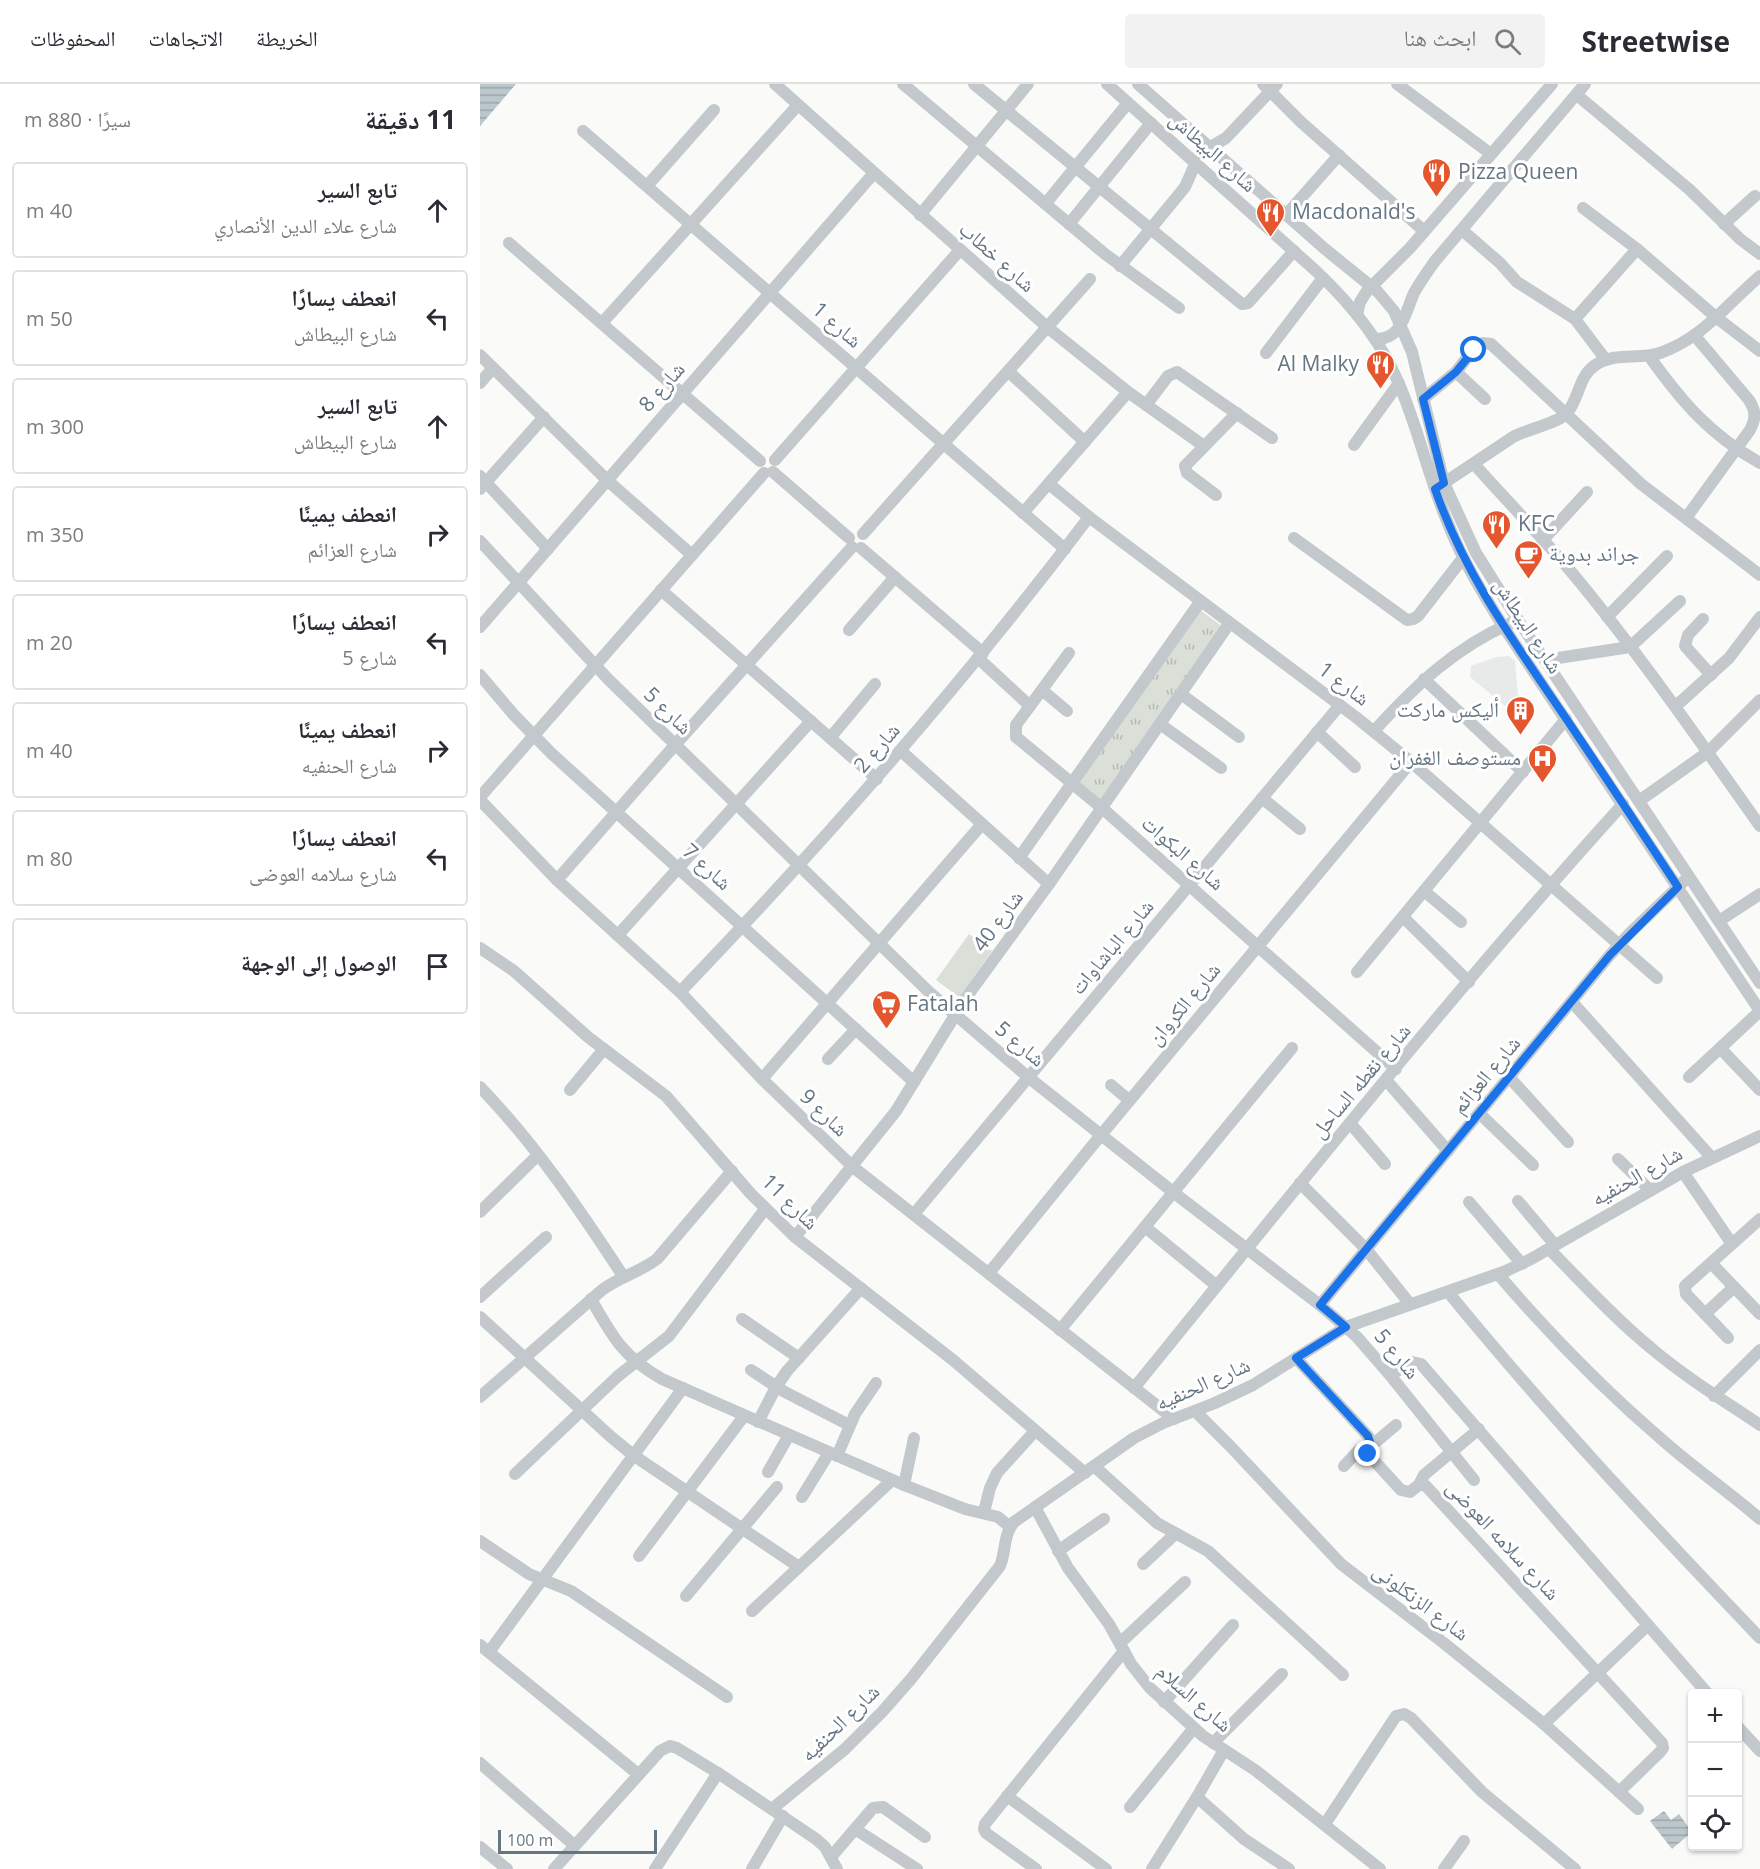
<!DOCTYPE html>
<html lang="ar">
<head>
<meta charset="utf-8">
<style>
	:root { --surface:#fff; --page:#f2f2f3; --text:#2b2b33; --muted:#7c7c81; --line:#e1e1e2 }
	body { margin:0; font-family:"Open Sans","Noto Naskh Arabic",sans-serif; background:var(--page); color:var(--text); direction:rtl }
	.controls { position:absolute; right:18px; bottom:18px; display:grid; overflow:hidden; border-radius:6px; box-shadow:0 2px 4px #0004 }
	.controls button { width:54px; height:54px; display:grid; place-items:center; padding:0; border:0; border-bottom:2px solid var(--line); background:var(--surface); color:var(--text); font:30px sans-serif }
	.scale { position:absolute; left:18px; bottom:15px; width:159px; box-sizing:border-box; padding-left:6px; border:3px solid #657683; border-top:0; font-size:16px; line-height:21px; white-space:nowrap; color:#657683; -webkit-text-stroke:4px #fff; paint-order:stroke }
	.stop { position:absolute; width:18px; height:18px; margin:-14px; border:4px solid #1a73e8; border-radius:50%; background:#fff }
	.stop.end { background:#1a73e8; border-color:#fff; box-shadow:0 2px 6px #0008 }
	.list { margin:0; padding:0; list-style:none }
	h2 { display:flex; justify-content:space-between; align-items:center; height:78px; margin:0; padding:0 24px; font-size:26px }
	h2 small { font-size:20px; font-weight:400; color:var(--muted) }
	.list li { display:grid; grid-template-columns:39px 1fr auto; gap:18px; align-items:center; box-sizing:border-box; height:96px; margin:0 12px 12px; padding:0 12px; border:2px solid var(--line); border-radius:6px }
	.list b { display:block; font-size:22px; white-space:nowrap }
	.list p { margin:0; font-size:20px; white-space:nowrap; color:var(--muted) }
	.list em { font-size:20px; font-style:normal; color:var(--muted) }
	.icon { flex:none; width:33px; height:33px; fill:none; stroke:currentColor; stroke-width:2; stroke-linecap:round; stroke-linejoin:round }
	.map { position:relative; flex:none; width:1280px; height:1785px; overflow:hidden; direction:ltr }
	header { display:flex; align-items:center; gap:36px; box-sizing:border-box; height:84px; padding:0 30px; background:var(--surface); border-bottom:2px solid var(--line) }
	header strong { font-size:28px }
	nav { display:flex; gap:33px; margin-inline-start:auto; font-size:21px }
	.search { width:420px; height:54px; background:var(--page); display:flex; align-items:center; gap:15px; box-sizing:border-box; padding:0 21px; border-radius:6px; color:var(--muted); font-size:22px }
	main { display:flex }
	aside { flex:1; background:var(--surface) }
	.map>svg:first-child { display:block }
	.built { fill:#e8e9e9 }
	.green { fill:#dadfd7 }
	.park { fill:url(#park-tufts) }
	.water { fill:url(#water-rules) }
	.lines { fill:none; stroke-linecap:round; stroke-linejoin:round }
	.street { stroke:#c3c8cc; stroke-width:12 }
	.route { stroke:#1a73e8; stroke-width:8 }
	.labels { text-anchor:middle; stroke-width:6; stroke-linejoin:round; paint-order:stroke }
	.street-label { font-size:21px; fill:#657683; stroke:#fff }
	.poi-label { font-size:21px; fill:#657683; stroke:#fff; text-anchor:start }
</style>
</head>
<body>
<header>
<strong>Streetwise</strong>
<div class="search"><svg class="icon" aria-label="search" viewBox="0 0 24 24"><circle cx="10" cy="10" r="6"/><path d="M15 15l6 6"/></svg>ابحث هنا</div>
<nav><a>الخريطة</a><a>الاتجاهات</a><a>المحفوظات</a></nav>
</header>
<main>
<div class="map">
<svg width="1280" height="1785" viewBox="0 0 1280 1785">
	<defs>
		<pattern id="park-tufts" width="24" height="20" patternUnits="userSpaceOnUse" patternTransform="scale(1.5)"><rect width="24" height="20" fill="#dadfd7"/><path d="M3 7l-1-3M5 7V3M7 7l1-3M15 17l-1-3M17 17v-4M19 17l1-3" fill="none" stroke="#b4b9b4"/></pattern>
		<pattern id="water-rules" width="6" height="5" patternUnits="userSpaceOnUse" patternTransform="scale(1.5)"><rect width="6" height="5" fill="#bbc7cb"/><path d="M0 2.5h6" fill="none" stroke="#9ca6aa"/></pattern>
	</defs>
	<rect width="100%" height="100%" fill="#fafaf8"/>
	<path class="built" d="M 1029,572 L 1035,577 L 1038,613 L 1032,614 L 1025,622 L 990,593 L 991,582 L 1016,573 Z"/>
	<path class="green" d="M 489,850 L 512,867 L 479,913 L 456,896 Z"/>
	<path class="park" d="M 719,525 L 743,543 L 623,717 L 599,697 Z"/>
	<g class="water">
		<path d="M 0,0 L 36,0 L 0,42 Z"/>
		<path d="M 1184,1727 L 1191,1736 L 1199,1730 L 1212,1748 L 1192,1765 L 1170,1737 Z"/>
	</g>
	<g class="lines">
		<g class="street">
			<path d="M 295,0 L 567,243 L 648,308 L 724,362"/>
			<path d="M 423,0 L 625,170 L 699,224"/>
			<path d="M 494,0 L 762,220 L 768,219 L 814,167"/>
			<path d="M 627,0 L 836,187 C 870,219 901,256 919,300 C 939,346 949,396 969,442 C 983,477 1003,510 1023,542 L 1280,927"/>
			<path d="M 658,0 L 845,165 L 898,208 L 914,227 L 932,268 L 964,399 L 996,469 L 1038,536 L 1280,899"/>
			<path d="M 783,0 L 821,38 L 944,147"/>
			<path d="M 917,0 L 1011,70"/>
			<path d="M 1097,11 L 1210,106 L 1260,155 L 1280,170"/>
			<path d="M 103,47 L 585,465"/>
			<path d="M 167,102 L 234,26"/>
			<path d="M 566,119 L 648,19"/>
			<path d="M 1103,124 L 1157,165 L 1237,234 L 1280,267"/>
			<path d="M 440,131 L 548,0"/>
			<path d="M 806,131 L 859,71"/>
			<path d="M 589,140 L 671,39"/>
			<path d="M 1244,140 L 1275,112"/>
			<path d="M 982,146 L 1020,179 L 1037,198 L 1095,235 L 1126,276"/>
			<path d="M 29,159 L 280,377"/>
			<path d="M 640,182 L 705,103 L 720,69 L 746,54 L 797,0"/>
			<path d="M 877,231 L 880,218 L 887,207 L 930,164 L 1072,0"/>
			<path d="M 1095,235 L 1157,165"/>
			<path d="M 122,239 L 318,21"/>
			<path d="M 895,255 C 922,256 925,229 934,209 C 940,198 948,187 955,177 L 1105,0"/>
			<path d="M 786,269 L 843,194"/>
			<path d="M 0,271 L 127,396 L 212,471"/>
			<path d="M 1169,272 C 1202,318 1230,351 1280,379"/>
			<path d="M 528,287 L 605,358"/>
			<path d="M 976,288 L 1005,315"/>
			<path d="M 0,299 L 13,284"/>
			<path d="M 943,315 L 976,288 L 996,262 L 1003,259 L 1011,260 L 1161,400 L 1280,491"/>
			<path d="M 666,321 L 688,292 L 697,288 L 792,354"/>
			<path d="M 874,361 L 919,299"/>
			<path d="M 295,376 L 480,166"/>
			<path d="M 994,380 C 1029,419 1065,456 1098,496 C 1163,575 1221,659 1280,742"/>
			<path d="M 293,388 L 369,454"/>
			<path d="M 0,392 L 68,465"/>
			<path d="M 569,400 L 609,433 L 877,634 L 931,678 L 1177,894"/>
			<path d="M 958,403 L 1033,353 C 1047,345 1079,339 1087,329 C 1100,314 1098,291 1117,280 C 1136,268 1159,276 1180,269 C 1222,255 1247,220 1280,192"/>
			<path d="M 0,405 L 64,333"/>
			<path d="M 736,411 L 707,389 L 705,382 L 757,329"/>
			<path d="M 543,429 L 648,308"/>
			<path d="M 1206,434 L 1270,346 C 1276,335 1276,327 1269,316 L 1215,252"/>
			<path d="M 383,450 L 610,195"/>
			<path d="M 814,454 L 927,536 L 933,535 L 938,532 L 983,474"/>
			<path d="M 0,457 L 128,595 L 448,907 L 548,993 L 693,1108 L 840,1221 L 877,1253 L 910,1291 L 994,1396"/>
			<path d="M 1062,457 L 1107,408"/>
			<path d="M 381,464 L 503,569"/>
			<path d="M 181,506 L 397,695"/>
			<path d="M 1127,533 L 1187,472"/>
			<path d="M 1223,535 L 1208,551 L 1205,562 L 1231,591"/>
			<path d="M 0,543 L 394,89"/>
			<path d="M 369,546 L 415,493"/>
			<path d="M 589,569 L 536,641 L 536,653 L 622,724 L 916,985"/>
			<path d="M 498,574 L 550,622"/>
			<path d="M 1065,576 L 1150,563 L 1200,517"/>
			<path d="M 0,591 L 34,631 L 71,669 L 434,998"/>
			<path d="M 944,595 L 1043,688"/>
			<path d="M 562,606 L 587,627"/>
			<path d="M 701,610 L 759,653"/>
			<path d="M 1196,622 L 1249,574 L 1280,533"/>
			<path d="M 680,640 L 741,684"/>
			<path d="M 894,647 C 935,602 974,564 1031,539"/>
			<path d="M 837,648 L 875,683"/>
			<path d="M 350,654 L 395,600"/>
			<path d="M 421,667 L 569,800"/>
			<path d="M 0,713 L 284,389"/>
			<path d="M 782,714 L 820,745"/>
			<path d="M 0,716 L 77,796 L 200,908 L 282,995 L 373,1083 L 694,1335"/>
			<path d="M 1159,717 L 1228,668 L 1280,616"/>
			<path d="M 539,774 L 720,518"/>
			<path d="M 77,796 L 195,661 L 372,463"/>
			<path d="M 944,807 L 981,838"/>
			<path d="M 923,833 L 989,898"/>
			<path d="M 1239,837 L 1280,810"/>
			<path d="M 138,851 L 331,637"/>
			<path d="M 0,864 L 34,887 L 108,953 L 186,1012 L 271,1110 L 315,1153 L 473,1276 L 605,1389"/>
			<path d="M 877,888 L 1086,635"/>
			<path d="M 200,908 C 345,757 483,600 609,433"/>
			<path d="M 1092,918 L 1232,1074"/>
			<path d="M 1240,964 L 1280,1006"/>
			<path d="M 348,975 L 376,945"/>
			<path d="M 1029,993 L 1088,1058"/>
			<path d="M 1209,993 L 1280,927"/>
			<path d="M 282,995 L 502,740"/>
			<path d="M 906,996 L 968,1067"/>
			<path d="M 631,1001 L 649,1016"/>
			<path d="M 0,1003 C 55,1060 100,1126 143,1192"/>
			<path d="M 90,1006 L 124,965"/>
			<path d="M 999,1029 L 1053,1081"/>
			<path d="M 870,1039 L 905,1080"/>
			<path d="M 1138,1075 L 1170,1106"/>
			<path d="M 1203,1088 L 1252,1160"/>
			<path d="M 820,1099 L 886,1165 L 930,1220"/>
			<path d="M 1038,1117 L 1075,1161"/>
			<path d="M 989,1118 L 1042,1180"/>
			<path d="M 0,1128 L 58,1071"/>
			<path d="M 434,1130 L 860,621"/>
			<path d="M 665,1143 L 737,1202"/>
			<path d="M 315,1153 L 416,1027 L 485,915 L 569,800 L 749,540"/>
			<path d="M 1069,1165 C 1102,1198 1134,1234 1171,1264 C 1205,1293 1243,1316 1280,1341"/>
			<path d="M 1231,1179 L 1280,1230"/>
			<path d="M 509,1189 L 621,1051 L 931,678"/>
			<path d="M 1018,1190 C 1070,1251 1126,1308 1187,1360 C 1217,1386 1250,1409 1280,1435"/>
			<path d="M 968,1208 C 1066,1328 1173,1442 1280,1554"/>
			<path d="M 0,1213 L 66,1153"/>
			<path d="M 111,1215 C 132,1252 143,1273 182,1295 L 424,1401 L 485,1425 L 518,1433 L 530,1443"/>
			<path d="M 840,1221 L 1130,871 L 1150,849 L 1204,797"/>
			<path d="M 1225,1230 L 1254,1203"/>
			<path d="M 0,1233 L 130,1352 L 153,1371 L 319,1483"/>
			<path d="M 262,1235 L 319,1274"/>
			<path d="M 580,1246 L 812,964"/>
			<path d="M 1248,1254 L 1206,1210 L 1205,1202 L 1280,1135"/>
			<path d="M 816,1274 L 888,1352 L 890,1356 L 886,1365 L 887,1369 L 921,1406 L 930,1408 L 940,1400 L 946,1402 L 1182,1659 L 1183,1664 L 1181,1667 L 1139,1708"/>
			<path d="M 271,1286 L 303,1307 L 369,1341"/>
			<path d="M 910,1291 L 932,1278 L 941,1280 L 1228,1610"/>
			<path d="M 654,1304 C 814,1107 973,908 1143,720"/>
			<path d="M 1234,1312 L 1280,1266"/>
			<path d="M 0,1313 L 122,1206 C 139,1193 160,1188 177,1175 L 252,1087"/>
			<path d="M 715,1327 L 751,1363 L 861,1480 L 965,1560 L 1064,1640 L 1158,1725"/>
			<path d="M 278,1338 L 296,1303 L 307,1287 L 381,1204"/>
			<path d="M 357,1372 L 375,1330 L 396,1299"/>
			<path d="M 614,1382 L 677,1439 L 728,1467 L 863,1591"/>
			<path d="M 864,1382 L 879,1366 L 897,1357 L 916,1341"/>
			<path d="M 288,1388 L 309,1351"/>
			<path d="M 35,1390 L 138,1292 L 189,1252 L 285,1125"/>
			<path d="M 424,1401 L 434,1354"/>
			<path d="M 939,1401 L 944,1391 L 999,1345"/>
			<path d="M 322,1413 L 349,1369"/>
			<path d="M 555,1423 L 588,1484 L 629,1540 L 651,1580 L 670,1604 L 723,1652 L 775,1686 L 900,1785"/>
			<path d="M 504,1428 L 510,1404 L 517,1389 L 555,1347"/>
			<path d="M 0,1457 L 49,1490 L 91,1507 L 247,1613"/>
			<path d="M 578,1467 L 624,1435"/>
			<path d="M 159,1472 L 264,1332"/>
			<path d="M 663,1480 L 695,1450"/>
			<path d="M 206,1512 L 297,1403"/>
			<path d="M 272,1527 L 412,1396"/>
			<path d="M 640,1559 L 705,1498"/>
			<path d="M 0,1561 L 158,1690"/>
			<path d="M 9,1568 L 203,1304"/>
			<path d="M 684,1618 L 753,1541"/>
			<path d="M 1064,1640 L 1168,1541"/>
			<path d="M 1258,1643 L 1280,1667"/>
			<path d="M 733,1659 L 802,1590"/>
			<path d="M 0,1679 L 94,1761"/>
			<path d="M 527,1712 L 626,1785"/>
			<path d="M 717,1713 L 764,1755 L 809,1785"/>
			<path d="M 650,1723 L 713,1645"/>
			<path d="M 292,1725 L 365,1665 L 402,1628 L 431,1595 L 520,1482 C 526,1468 523,1451 534,1438 L 654,1354 L 683,1339 L 735,1319 L 773,1301 L 866,1243 L 1026,1187 L 1051,1175 L 1203,1088 L 1280,1052"/>
			<path d="M 845,1740 L 916,1632 L 924,1630 L 931,1634 L 1002,1708 L 1095,1785"/>
			<path d="M 375,1745 L 437,1785"/>
			<path d="M 0,1763 L 27,1785"/>
			<path d="M 351,1773 L 393,1724 L 403,1723 L 445,1753"/>
			<path d="M 74,1785 L 180,1667 L 190,1662 L 197,1664 L 238,1689 L 336,1755 L 345,1763 L 357,1785"/>
			<path d="M 175,1785 L 238,1689"/>
			<path d="M 272,1785 L 303,1732"/>
			<path d="M 556,1785 L 506,1749 L 504,1745 L 505,1740 L 644,1567"/>
			<path d="M 672,1785 L 717,1713 L 744,1666"/>
			<path d="M 964,1785 L 984,1757"/>
		</g>
	</g>
	<g class="lines">
		<path class="route" d="M 888,1370 L 886,1365 L 890,1358 L 888,1352 L 816,1274 L 866,1243 L 840,1221 L 1130,871 L 1198,803 C 1159,744 1121,686 1081,627 C 1032,555 984,489 955,405 L 964,399 L 943,315 L 976,288 L 994,266"/>
	</g>
	<defs>
		<symbol id="restaurant-pin" viewBox="-11 -11 22 30"><path d="M0 17L-7.5 6A9.5 9.5 0 1 1 7.5 6Z" fill="#e4572e" stroke="#fff"/><path d="M-5-6h1v4h1v-4h1v4h1v-4h1v5L-1.5 .5V6h-2V.5L-5-1ZM5-6V6H3V1.5H1.5Q1.5-4 5-6Z" fill="#fff"/></symbol>
		<symbol id="cafe-pin" viewBox="-11 -11 22 30"><path d="M0 17L-7.5 6A9.5 9.5 0 1 1 7.5 6Z" fill="#e4572e" stroke="#fff"/><path d="M-5.5-4.5H6V0H3Q3 3.5 0 3.5H-2.5Q-5.5 3.5-5.5 0ZM3-3.2v2h1.7v-2ZM-6 4.5H4V6H-6Z" fill="#fff"/></symbol>
		<symbol id="building-pin" viewBox="-11 -11 22 30"><path d="M0 17L-7.5 6A9.5 9.5 0 1 1 7.5 6Z" fill="#e4572e" stroke="#fff"/><path d="M-4-6H4V6H1V3H-1V6H-4ZM-2.5-4.3h1.7v1.8h-1.7ZM.8-4.3h1.7v1.8H.8ZM-2.5-1h1.7V.8h-1.7ZM.8-1h1.7V.8H.8Z" fill="#fff"/></symbol>
		<symbol id="hospital-pin" viewBox="-11 -11 22 30"><path d="M0 17L-7.5 6A9.5 9.5 0 1 1 7.5 6Z" fill="#e4572e" stroke="#fff"/><path d="M-5-5h3v3.5h4V-5h3V5h-3V1.5h-4V5h-3Z" fill="#fff"/></symbol>
		<symbol id="supermarket-pin" viewBox="-11 -11 22 30"><path d="M0 17L-7.5 6A9.5 9.5 0 1 1 7.5 6Z" fill="#e4572e" stroke="#fff"/><path d="M-6-5.5h2.5l.6 2H6L4.5 2H-2.5L-4.4-4H-6ZM-1.5 3.2a1.3 1.3 0 1 0 .1 0ZM3 3.2a1.3 1.3 0 1 0 .1 0Z" fill="#fff"/></symbol>
	</defs>
	<g fill-rule="evenodd">
		<use href="#restaurant-pin" x="940" y="72" width="33" height="45"/>
		<use href="#restaurant-pin" x="774" y="112" width="33" height="45"/>
		<use href="#restaurant-pin" x="884" y="264" width="33" height="45"/>
		<use href="#restaurant-pin" x="1000" y="424" width="33" height="45"/>
		<use href="#cafe-pin" x="1032" y="454" width="33" height="45"/>
		<use href="#building-pin" x="1024" y="610" width="33" height="45"/>
		<use href="#hospital-pin" x="1046" y="658" width="33" height="45"/>
		<use href="#supermarket-pin" x="390" y="904" width="33" height="45"/>
	</g>
	<g class="labels">
		<g class="street-label">
			<text transform="translate(733 68) rotate(42)" y="7">شارع البيطاش</text>
			<text transform="translate(517 173) rotate(42)" y="7">شارع خطاب</text>
			<text transform="translate(357 241) rotate(41)" y="7">شارع 1</text>
			<text transform="translate(182 303) rotate(-49)" y="7">شارع 8</text>
			<text transform="translate(1048 542) rotate(57)" y="7">شارع البيطاش</text>
			<text transform="translate(864 600) rotate(37)" y="7">شارع 1</text>
			<text transform="translate(188 627) rotate(44)" y="7">شارع 5</text>
			<text transform="translate(397 664) rotate(-49)" y="7">شارع 2</text>
			<text transform="translate(703 769) rotate(41)" y="7">شارع البكوات</text>
			<text transform="translate(227 783) rotate(42)" y="7">شارع 7</text>
			<text transform="translate(518 837) rotate(-54)" y="7">شارع 40</text>
			<text transform="translate(632 863) rotate(-50)" y="7">شارع الباشاوات</text>
			<text transform="translate(704 920) rotate(-50)" y="7">شارع الكروان</text>
			<text transform="translate(540 960) rotate(40)" y="7">شارع 5</text>
			<text transform="translate(1006 991) rotate(-50)" y="7">شارع العزائم</text>
			<text transform="translate(881 997) rotate(-50)" y="7">شارع نقطه الساحل</text>
			<text transform="translate(344 1029) rotate(44)" y="7">شارع 9</text>
			<text transform="translate(1157 1092) rotate(-29)" y="7">شارع الحنفيه</text>
			<text transform="translate(310 1118) rotate(44)" y="7">شارع 11</text>
			<text transform="translate(917 1270) rotate(50)" y="7">شارع 5</text>
			<text transform="translate(723 1300) rotate(-24)" y="7">شارع الحنفيه</text>
			<text transform="translate(1023 1456) rotate(47)" y="7">شارع سلامه العوضى</text>
			<text transform="translate(941 1518) rotate(37)" y="7">شارع الزنكلونى</text>
			<text transform="translate(714 1614) rotate(41)" y="7">شارع السلام</text>
			<text transform="translate(360 1639) rotate(-44)" y="7">شارع الحنفيه</text>
		</g>
		<g class="poi-label">
			<text x="978" y="95">Pizza Queen</text>
			<text x="812" y="135">Macdonald's</text>
			<text x="879" y="287" text-anchor="end">Al Malky</text>
			<text x="1038" y="447">KFC</text>
			<text x="1069" y="477">جراند بدوية</text>
			<text x="1019" y="633" text-anchor="end">أليكس ماركت</text>
			<text x="1041" y="681" text-anchor="end">مستوصف الغفران</text>
			<text x="427" y="927">Fatalah</text>
		</g>
	</g>
</svg>
<div class="controls">
<button>+</button>
<button>−</button>
<button><svg class="icon" aria-label="locate" viewBox="0 0 24 24"><circle cx="12" cy="12" r="6"/><path d="M12 2v4M12 18v4M2 12h4M18 12h4"/></svg></button>
</div>
<div class="scale">100 m</div>
<div class="stop" style="left:994px;top:266px"></div>
<div class="stop end" style="left:888px;top:1370px"></div>
</div>
<aside>
<h2>11 دقيقة<small>سيرًا · 880 m</small></h2>
<ul class="list">
<li><svg class="icon" aria-label="ahead" viewBox="0 0 24 24"><path d="M12 20V5M6 11l6-6 6 6"/></svg><div><b>تابع السير</b><p>شارع علاء الدين الأنصاري</p></div><em>40 m</em></li>
<li><svg class="icon" aria-label="left" viewBox="0 0 24 24"><path d="M17 20v-9H6M10 6l-5 5 5 5"/></svg><div><b>انعطف يسارًا</b><p>شارع البيطاش</p></div><em>50 m</em></li>
<li><svg class="icon" aria-label="ahead" viewBox="0 0 24 24"><path d="M12 20V5M6 11l6-6 6 6"/></svg><div><b>تابع السير</b><p>شارع البيطاش</p></div><em>300 m</em></li>
<li><svg class="icon" aria-label="right" viewBox="0 0 24 24"><path d="M7 20v-9h11M14 6l5 5-5 5"/></svg><div><b>انعطف يمينًا</b><p>شارع العزائم</p></div><em>350 m</em></li>
<li><svg class="icon" aria-label="left" viewBox="0 0 24 24"><path d="M17 20v-9H6M10 6l-5 5 5 5"/></svg><div><b>انعطف يسارًا</b><p>شارع 5</p></div><em>20 m</em></li>
<li><svg class="icon" aria-label="right" viewBox="0 0 24 24"><path d="M7 20v-9h11M14 6l5 5-5 5"/></svg><div><b>انعطف يمينًا</b><p>شارع الحنفيه</p></div><em>40 m</em></li>
<li><svg class="icon" aria-label="left" viewBox="0 0 24 24"><path d="M17 20v-9H6M10 6l-5 5 5 5"/></svg><div><b>انعطف يسارًا</b><p>شارع سلامه العوضى</p></div><em>80 m</em></li>
<li><svg class="icon" aria-label="arrive" viewBox="0 0 24 24"><path d="M6 21V4h12l-3 4 3 4H6"/></svg><div><b>الوصول إلى الوجهة</b></div></li>
</ul>
</aside>
</main>
</body>
</html>
